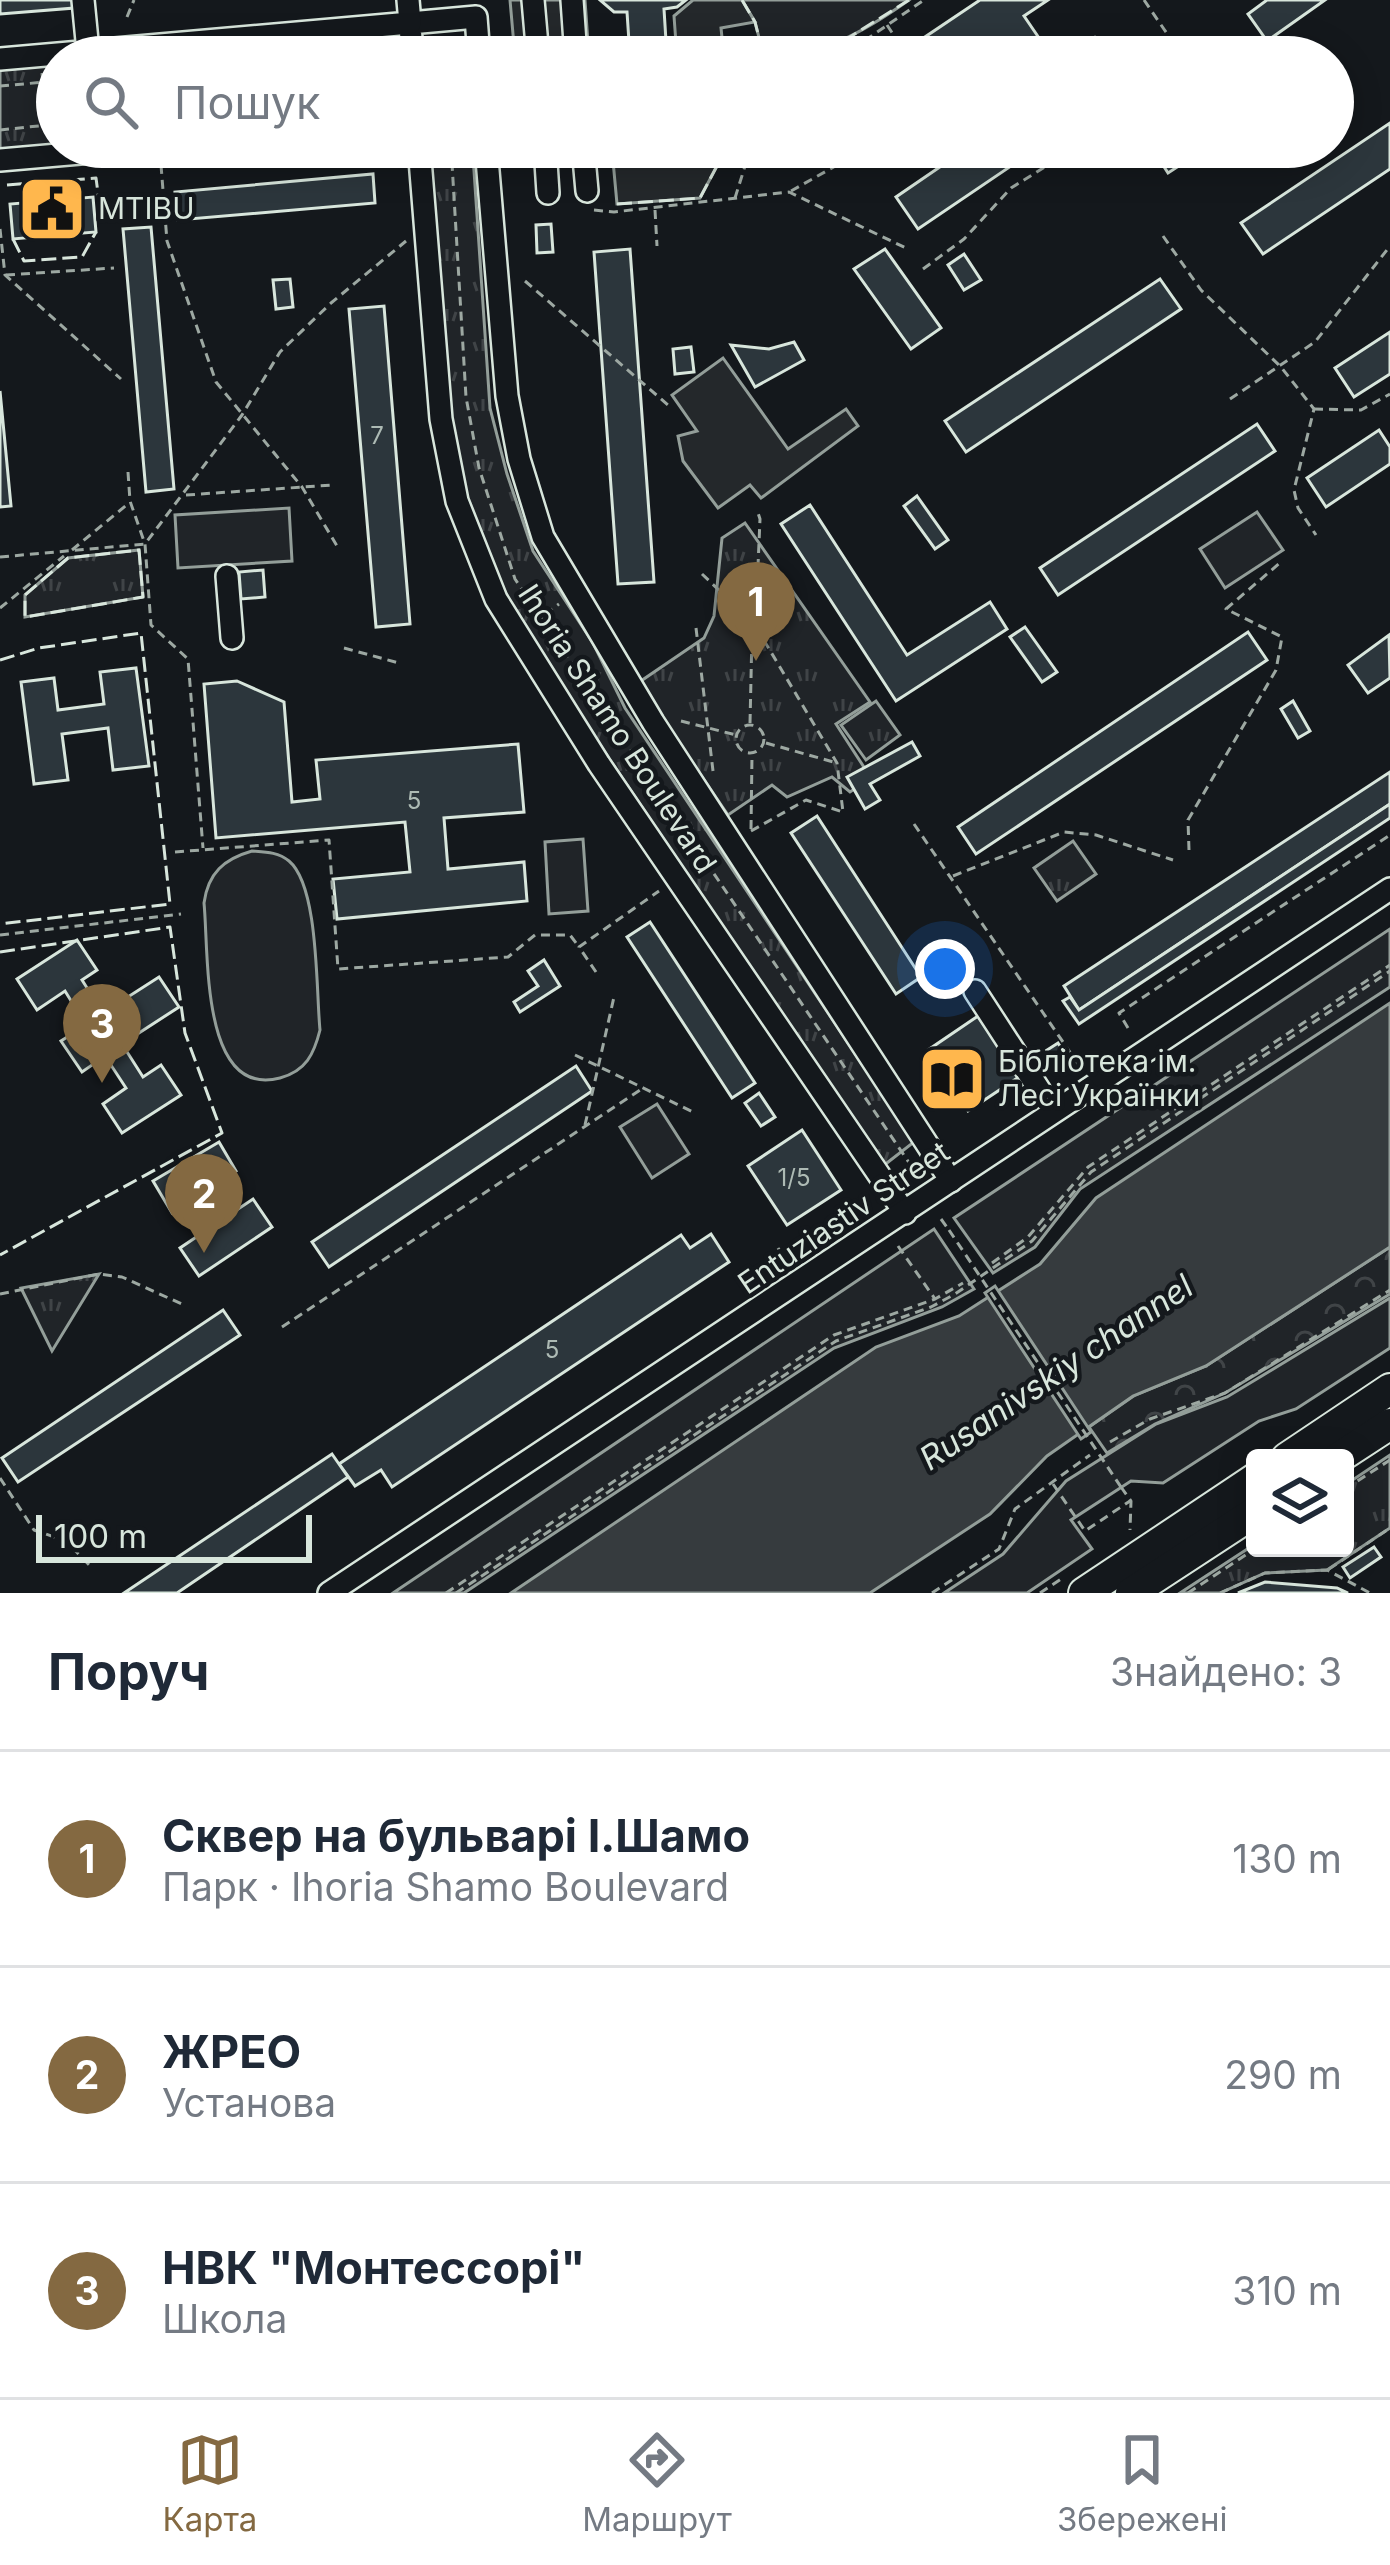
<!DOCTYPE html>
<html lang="uk">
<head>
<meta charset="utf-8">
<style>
	:root { --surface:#fff; --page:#f2f2f3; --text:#1f2937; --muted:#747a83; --line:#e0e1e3; --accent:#846941 }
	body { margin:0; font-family:Inter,sans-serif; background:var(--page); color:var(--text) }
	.controls { position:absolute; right:36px; bottom:36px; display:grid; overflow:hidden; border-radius:12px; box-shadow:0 6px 30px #0003 }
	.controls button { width:108px; height:108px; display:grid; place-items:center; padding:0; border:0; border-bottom:3px solid var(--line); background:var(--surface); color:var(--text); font:60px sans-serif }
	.scale { position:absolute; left:36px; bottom:30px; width:276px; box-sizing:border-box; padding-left:12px; border:6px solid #d8e6dc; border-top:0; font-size:33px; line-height:42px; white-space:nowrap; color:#d8e6dc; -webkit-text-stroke:9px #14181c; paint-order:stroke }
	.you { position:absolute; left:945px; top:969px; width:42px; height:42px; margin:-30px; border:9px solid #fff; border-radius:50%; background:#1a73e8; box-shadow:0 0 0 18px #1a73e833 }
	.badge { display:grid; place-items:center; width:78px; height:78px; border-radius:50%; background:var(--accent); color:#fff; font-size:39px; font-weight:700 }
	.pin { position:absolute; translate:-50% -99px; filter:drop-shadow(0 3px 6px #0008) }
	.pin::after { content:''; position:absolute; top:63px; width:42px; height:36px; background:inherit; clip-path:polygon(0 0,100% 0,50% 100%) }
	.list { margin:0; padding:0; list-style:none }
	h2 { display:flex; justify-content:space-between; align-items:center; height:156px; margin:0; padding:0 48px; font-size:51px }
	h2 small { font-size:39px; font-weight:400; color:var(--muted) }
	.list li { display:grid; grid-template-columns:78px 1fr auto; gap:36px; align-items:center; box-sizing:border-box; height:216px; padding:0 48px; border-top:3px solid var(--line) }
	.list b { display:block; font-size:45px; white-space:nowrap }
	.list p { margin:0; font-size:39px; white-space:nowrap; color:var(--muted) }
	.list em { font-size:39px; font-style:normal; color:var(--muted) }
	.icon { flex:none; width:66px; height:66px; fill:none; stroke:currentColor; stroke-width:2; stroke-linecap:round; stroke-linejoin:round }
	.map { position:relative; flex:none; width:1390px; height:1593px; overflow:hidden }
	.search { position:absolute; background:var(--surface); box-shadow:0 6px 30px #0003; left:36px; right:36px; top:36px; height:132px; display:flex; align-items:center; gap:30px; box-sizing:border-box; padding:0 42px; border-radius:66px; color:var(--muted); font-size:45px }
	.sheet { height:804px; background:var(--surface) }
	nav { display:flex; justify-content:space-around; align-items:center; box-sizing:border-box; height:168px; border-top:3px solid var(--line); background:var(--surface); font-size:33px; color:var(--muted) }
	nav a { display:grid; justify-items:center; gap:6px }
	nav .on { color:var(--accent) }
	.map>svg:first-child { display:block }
	.grass { fill:#202428; stroke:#939e99; stroke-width:3 }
	.forest { fill:url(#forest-crowns); stroke:#939e99; stroke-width:3 }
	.park { fill:url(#park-tufts); stroke:#939e99; stroke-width:3 }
	.parking { fill:#24282b; stroke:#939e99; stroke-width:3 }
	.water { fill:#363b3e; stroke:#939e99; stroke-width:3 }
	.pier { fill:#14181c; stroke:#939e99; stroke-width:3 }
	.building { fill:#2c363c; stroke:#d8e6dc; stroke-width:3 }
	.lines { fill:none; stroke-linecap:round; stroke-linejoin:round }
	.minor-casing { stroke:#d8e6dc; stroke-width:26 }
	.highway-casing { stroke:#d8e6dc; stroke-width:34 }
	.path { stroke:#9da8a2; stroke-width:3; stroke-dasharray:9 6; stroke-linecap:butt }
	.minor { stroke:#14181c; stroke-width:21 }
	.highway { stroke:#14181c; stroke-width:30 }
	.path-bridge { stroke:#9da8a2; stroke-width:3; stroke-dasharray:9 6; stroke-linecap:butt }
	.fence { stroke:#d8e6dc; stroke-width:3; stroke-dasharray:15 6; stroke-linecap:butt }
	.labels { text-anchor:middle; stroke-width:9; stroke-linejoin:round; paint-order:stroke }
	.number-label { font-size:24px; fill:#adbab4 }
	.poi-label { font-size:30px; fill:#d8e6dc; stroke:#14181c; text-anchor:start }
	.street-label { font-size:30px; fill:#d8e6dc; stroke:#14181c }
	.water-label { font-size:33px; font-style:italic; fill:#d8e6dc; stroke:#14181c }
</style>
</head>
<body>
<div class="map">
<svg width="1390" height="1593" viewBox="0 0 1390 1593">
	<defs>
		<pattern id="forest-crowns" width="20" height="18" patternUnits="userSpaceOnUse" patternTransform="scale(3)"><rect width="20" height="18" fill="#202428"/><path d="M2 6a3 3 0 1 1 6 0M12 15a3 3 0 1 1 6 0" fill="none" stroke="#404447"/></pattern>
		<pattern id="park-tufts" width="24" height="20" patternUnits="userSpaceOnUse" patternTransform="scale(3)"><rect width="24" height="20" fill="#202428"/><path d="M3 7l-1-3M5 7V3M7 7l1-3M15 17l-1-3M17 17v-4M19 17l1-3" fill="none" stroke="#404447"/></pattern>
	</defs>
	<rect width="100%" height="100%" fill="#14181c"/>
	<g class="grass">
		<path d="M 742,0 L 909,0 C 864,32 820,57 764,57 L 755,22 Z"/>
		<path d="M 289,508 L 292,561 L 178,568 L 175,515 Z"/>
		<path d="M 1257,512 L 1283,550 L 1225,588 L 1200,549 Z"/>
		<path d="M 583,839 L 588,911 L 549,914 L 545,842 Z"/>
		<path d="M 252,851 C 266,852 278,852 289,861 C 319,886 316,991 320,1030 C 314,1054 306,1071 280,1078 C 200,1099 209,951 204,903 C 208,873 224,859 252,851 Z"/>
		<path d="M 1390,929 L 1390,987 L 1080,1189 L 1035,1247 L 993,1273 L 954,1218 Z"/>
		<path d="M 657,1104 L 689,1154 L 652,1178 L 620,1127 Z"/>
		<path d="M 934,1229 L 974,1289 L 942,1307 L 834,1348 L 464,1593 L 393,1593 Z"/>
		<path d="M 1390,1298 L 1390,1348 L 1296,1409 L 1259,1421 L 1163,1483 L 1131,1481 L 1071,1520 L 1092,1549 L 1027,1593 L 944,1593 L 1003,1554 L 1066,1481 L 1156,1424 L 1227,1397 Z"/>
	</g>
	<path class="forest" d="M 1390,1247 L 1390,1294 L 1225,1393 L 1155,1424 L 1107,1453 L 1089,1427 L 1135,1395 L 1206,1366 Z"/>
	<g class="park">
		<path d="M 370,26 L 373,57 L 57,57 L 57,147 L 0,160 L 0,59 Z"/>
		<path d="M 473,156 L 490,408 L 507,474 L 533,551 L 593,643 L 625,708 L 914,1142 L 883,1166 L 545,663 C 514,611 484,557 467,498 C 437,390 439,272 430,161 Z"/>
		<path d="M 745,523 L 870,702 L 836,724 L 871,778 L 850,792 L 832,777 L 787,797 L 772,785 L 728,815 L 638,683 L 704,638 L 714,616 L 722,538 Z"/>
		<path d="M 139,550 L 143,597 L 25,617 L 25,595 L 68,558 Z"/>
		<path d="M 876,701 L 900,735 L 866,760 L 841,725 Z"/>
		<path d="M 1073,841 L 1096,874 L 1057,901 L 1034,868 Z"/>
		<path d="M 99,1274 L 52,1351 L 21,1288 Z"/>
		<path d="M 1390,1455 L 1390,1528 L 1327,1570 L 1265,1573 L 1220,1593 L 1180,1593 L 1255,1544 L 1255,1548 L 1345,1548 L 1345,1485 Z"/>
	</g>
	<g class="parking">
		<path d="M 510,0 L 585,0 L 589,57 L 515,57 Z"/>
		<path d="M 693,0 L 742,0 L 755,22 L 721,28 L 724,57 L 677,57 L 674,16 Z"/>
		<path d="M 655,147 L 727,147 L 700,198 L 617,204 L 612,150 Z"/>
		<path d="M 723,358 L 788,449 L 846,409 L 858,426 L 761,498 L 750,485 L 718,508 L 683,461 L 678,436 L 697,431 L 672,395 Z"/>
	</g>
	<path class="water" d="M 1390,1003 L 1390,1247 L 1206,1366 L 1133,1396 L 1047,1456 L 990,1514 L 870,1593 L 511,1593 L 876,1347 L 959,1316 L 1040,1264 L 1096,1198 Z"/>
	<path class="pier" d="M 995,1286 L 1091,1432 L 1081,1439 L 985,1293 Z"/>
	<g class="building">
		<path d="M 0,0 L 74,0 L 74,8 L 0,14 Z"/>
		<path d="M 600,0 L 686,0 L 677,7 L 664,9 L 667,57 L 630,57 L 627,12 L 614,12 Z"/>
		<path d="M 980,0 L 1048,0 L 1024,16 L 1052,57 L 1002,57 L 990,39 L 964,57 L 935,57 L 922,39 Z"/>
		<path d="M 1267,0 L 1325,0 L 1267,41 L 1248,14 Z"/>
		<path d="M 1390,123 L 1390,169 L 1263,254 L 1241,223 Z"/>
		<path d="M 969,147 L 1039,147 L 918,229 L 896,197 Z"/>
		<path d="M 1177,147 L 1204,147 L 1205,149 L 1168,173 L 1159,159 Z"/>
		<path d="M 373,174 L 375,203 L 178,220 L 175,192 Z"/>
		<path d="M 93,197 L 96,232 L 13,239 L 10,204 Z"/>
		<path d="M 551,224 L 553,252 L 537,253 L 536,225 Z"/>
		<path d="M 151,227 L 174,489 L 146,492 L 123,229 Z"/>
		<path d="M 630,249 L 654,582 L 618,584 L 594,252 Z"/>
		<path d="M 885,249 L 941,328 L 911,349 L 854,269 Z"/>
		<path d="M 964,254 L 981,280 L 964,290 L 948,265 Z"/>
		<path d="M 290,279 L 293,307 L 276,309 L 273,280 Z"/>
		<path d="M 1160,279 L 1181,309 L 966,452 L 945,421 Z"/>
		<path d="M 384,306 L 410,624 L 376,627 L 349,309 Z"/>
		<path d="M 1390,332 L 1390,374 L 1354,397 L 1335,368 Z"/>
		<path d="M 794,342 L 804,360 L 755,387 L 731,345 L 769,349 Z"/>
		<path d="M 691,347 L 694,372 L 675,374 L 673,349 Z"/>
		<path d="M 0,391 L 11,506 L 0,507 Z"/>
		<path d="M 1257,424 L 1275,451 L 1058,595 L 1040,568 Z"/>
		<path d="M 1379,430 L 1390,447 L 1390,464 L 1326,507 L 1307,478 Z"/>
		<path d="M 917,496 L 948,540 L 935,549 L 904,506 Z"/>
		<path d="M 810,505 L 907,655 L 990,602 L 1007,629 L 896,701 L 781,524 Z"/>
		<path d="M 263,570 L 265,597 L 241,599 L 239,572 Z"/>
		<path d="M 1025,627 L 1057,672 L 1042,682 L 1010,637 Z"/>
		<path d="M 1248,632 L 1267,660 L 976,854 L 958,827 Z"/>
		<path d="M 1389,635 L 1390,678 L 1368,693 L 1348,665 Z"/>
		<path d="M 136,668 L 149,766 L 113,770 L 108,728 L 62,734 L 68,780 L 34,784 L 21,682 L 54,678 L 58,710 L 104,704 L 100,672 Z"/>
		<path d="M 237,681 L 284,702 L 292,802 L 320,799 L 316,760 L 518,744 L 524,812 L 444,818 L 448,869 L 524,862 L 527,901 L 337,919 L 333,879 L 410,872 L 405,822 L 216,838 L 204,684 Z"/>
		<path d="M 1293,701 L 1310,731 L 1298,738 L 1281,709 Z"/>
		<path d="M 912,742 L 920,756 L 870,784 L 880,800 L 865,809 L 847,777 Z"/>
		<path d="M 1390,772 L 1390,804 L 1079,1010 L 1064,986 Z"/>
		<path d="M 1390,804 L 1390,818 L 1079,1024 L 1063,1001 L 1070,997 L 1079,1010 Z"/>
		<path d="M 817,816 L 921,977 L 896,994 L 791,833 Z"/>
		<path d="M 650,922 L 755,1083 L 732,1098 L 627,937 Z"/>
		<path d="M 77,940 L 97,970 L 82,980 L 103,1013 L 159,977 L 179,1007 L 122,1044 L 143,1077 L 161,1065 L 181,1095 L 122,1133 L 103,1104 L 126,1088 L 105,1056 L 82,1072 L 61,1041 L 86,1025 L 65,991 L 37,1010 L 17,979 Z"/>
		<path d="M 544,960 L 560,986 L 520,1012 L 514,1002 L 538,986 L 528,971 Z"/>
		<path d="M 978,1016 L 1019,1077 L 968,1111 L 928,1050 Z"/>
		<path d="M 1058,1043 L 1066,1055 L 1035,1075 L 1027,1063 Z"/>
		<path d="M 576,1066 L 592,1091 L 329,1267 L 312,1242 Z"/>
		<path d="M 759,1093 L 775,1117 L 761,1126 L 745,1103 Z"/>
		<path d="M 802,1130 L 841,1190 L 787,1225 L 748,1166 Z"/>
		<path d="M 219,1142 L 236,1171 L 217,1182 L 211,1172 L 205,1176 L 201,1169 L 196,1172 L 202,1183 L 193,1188 L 197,1195 L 188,1200 L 180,1187 L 171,1192 L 180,1208 L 172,1213 L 153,1181 Z"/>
		<path d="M 253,1199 L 272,1227 L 199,1276 L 180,1248 Z"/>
		<path d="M 711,1234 L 729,1262 L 392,1487 L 381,1470 L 355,1486 L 339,1464 L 681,1235 L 690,1248 Z"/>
		<path d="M 223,1310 L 240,1335 L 18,1482 L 2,1458 Z"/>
		<path d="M 332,1454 L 348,1477 L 177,1593 L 124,1593 Z"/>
		<path d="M 1374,1547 L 1381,1557 L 1350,1578 L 1343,1567 Z"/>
		<path d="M 1265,1582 L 1337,1588 L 1348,1593 L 1238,1593 Z"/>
	</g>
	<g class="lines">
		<defs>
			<g id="minor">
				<path d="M 83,0 L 88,51"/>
				<path d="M 533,0 L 538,57"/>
				<path d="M 572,0 L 576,57"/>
				<path d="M 412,57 L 410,23 L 476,17 L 479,57"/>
				<path d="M 0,59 L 410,23 L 408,0"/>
				<path d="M 419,147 L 441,419 L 457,501 L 496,599 L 599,764 L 905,1213"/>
				<path d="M 486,147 L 507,396 L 519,459 L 543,537 L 653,722 L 951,1181"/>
				<path d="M 545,147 L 548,193"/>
				<path d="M 583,147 L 587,191"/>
				<path d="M 0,160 L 149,147"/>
				<path d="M 227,576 L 232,638"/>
				<path d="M 975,991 L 1040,1091"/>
				<path d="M 329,1593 L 1390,889"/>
			</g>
			<g id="highway">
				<path d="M 1287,1458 L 1390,1389"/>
				<path d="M 1338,1458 L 1390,1424"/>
				<path d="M 1084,1593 L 1255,1479"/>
				<path d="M 1131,1593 L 1255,1512"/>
			</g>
		</defs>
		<use href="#minor" class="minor-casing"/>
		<use href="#highway" class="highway-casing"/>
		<g class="path">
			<path d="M 1144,0 L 1183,57"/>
			<path d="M 127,17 L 134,0"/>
			<path d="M 887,25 L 908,57"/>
			<path d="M 1094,36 L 1108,57"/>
			<path d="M 445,37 L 447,57"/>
			<path d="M 823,57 L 864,41 L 924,0"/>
			<path d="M 42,73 L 48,136"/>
			<path d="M 0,86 L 57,81"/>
			<path d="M 0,130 L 57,124"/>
			<path d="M 451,147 L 466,397 L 479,468 L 515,579 L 914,1170"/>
			<path d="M 1244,147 L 1258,168"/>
			<path d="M 161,165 L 167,241 L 216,382 L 302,487 L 337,546"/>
			<path d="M 791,191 L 869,147"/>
			<path d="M 735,198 L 751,147"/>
			<path d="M 594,210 L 614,212 L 789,192 L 908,249"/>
			<path d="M 655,210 L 657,246"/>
			<path d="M 0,229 L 5,275 L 121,379"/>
			<path d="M 1163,236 L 1201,290 L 1281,367 L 1314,409 L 1294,490 L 1298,508 L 1316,535"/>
			<path d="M 923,269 L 964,239 L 1011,188 L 1077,147"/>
			<path d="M 6,275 L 114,268"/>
			<path d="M 525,281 L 668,405"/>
			<path d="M 1230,399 L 1315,342 L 1390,246"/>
			<path d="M 1314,409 L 1361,410 L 1390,394"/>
			<path d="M 128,472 L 130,501 L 145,544 L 151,625 L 188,659 L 203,848"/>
			<path d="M 186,495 L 333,485"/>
			<path d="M 72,550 L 129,503"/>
			<path d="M 0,557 L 145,544 L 242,415 L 280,352 L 331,303 L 406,241"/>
			<path d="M 702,574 L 743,613"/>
			<path d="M 0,608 L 64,556"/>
			<circle cx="752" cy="623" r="11"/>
			<path d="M 756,613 L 760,519 L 757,510"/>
			<path d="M 533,623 L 559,604"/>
			<path d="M 696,628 L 713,771"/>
			<path d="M 344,648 L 399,663"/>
			<path d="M 681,721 L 736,735"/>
			<path d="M 750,723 L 752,634"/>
			<circle cx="750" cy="739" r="14"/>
			<path d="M 766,743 L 837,763"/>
			<path d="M 914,824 L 1078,1064"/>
			<path d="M 751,829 L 752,755"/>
			<path d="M 751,831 L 806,800 L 843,812 L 837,763 L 759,632"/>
			<path d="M 1189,850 L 1188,820 L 1276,670 L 1282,637 L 1226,609 L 1281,562"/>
			<path d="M 175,852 L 329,840 L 338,969 L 508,957 L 535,935 L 570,935 L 579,947"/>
			<path d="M 953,876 L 1064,832 L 1096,835 L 1173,860"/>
			<path d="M 0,935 L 181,914"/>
			<path d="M 596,972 L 579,947 L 659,891"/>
			<path d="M 1128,1028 L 1119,1013 L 1390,835"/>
			<path d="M 575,1055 L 693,1112"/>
			<path d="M 585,1125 L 614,997"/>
			<path d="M 941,1219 L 949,1230"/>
			<path d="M 898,1246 L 935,1299"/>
			<path d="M 778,1248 L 783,1256"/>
			<path d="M 992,1263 L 1028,1237 L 1088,1167 L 1390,965"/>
			<path d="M 0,1294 L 99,1274 L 122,1277 L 184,1305"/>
			<path d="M 282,1327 L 640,1090"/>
			<path d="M 1110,1442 L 1150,1419 L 1225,1393 L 1390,1290"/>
			<path d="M 0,1478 L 34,1530 L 66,1541 L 93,1569"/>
			<path d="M 1053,1484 L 1085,1531 L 1130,1501"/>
			<path d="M 1121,1487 L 1131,1501 L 1130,1530"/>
			<path d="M 1345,1489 L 1390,1460"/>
			<path d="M 1329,1569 L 1390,1528"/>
			<path d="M 446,1593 L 834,1335 L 935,1299 L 963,1283"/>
			<path d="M 456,1593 L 836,1341 L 931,1307 L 955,1294 L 1032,1241 L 1091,1172 L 1390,971"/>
			<path d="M 932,1593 L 999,1549 L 1015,1509 L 1090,1455"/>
			<path d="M 1040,1593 L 1064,1577"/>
			<path d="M 1188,1593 L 1256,1548"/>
			<path d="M 1220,1593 L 1265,1573 L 1327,1570 L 1370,1593"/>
		</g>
		<use href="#minor" class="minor"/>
		<use href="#highway" class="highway"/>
		<path class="path-bridge" d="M 949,1230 L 1121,1487"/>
		<g class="fence">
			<path d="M 742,0 L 755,22 L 764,57"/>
			<path d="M 783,57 L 837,45 L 909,0"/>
			<path d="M 7,185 L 96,178 L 101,216"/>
			<path d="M 617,204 L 700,198 L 727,147"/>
			<path d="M 13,239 L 24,261 L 82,257 L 96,232"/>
			<path d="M 139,550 L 143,597 L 25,617 L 25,595 L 68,558 Z"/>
			<path d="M 0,660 L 39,648 L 141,633 L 170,904 L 0,924"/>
			<path d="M 0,952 L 170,927 L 185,1033 L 222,1133 L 0,1255"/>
		</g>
	</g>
	<defs>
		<symbol id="civic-square" viewBox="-11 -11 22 22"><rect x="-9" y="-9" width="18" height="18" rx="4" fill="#ffb74d" stroke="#14181c"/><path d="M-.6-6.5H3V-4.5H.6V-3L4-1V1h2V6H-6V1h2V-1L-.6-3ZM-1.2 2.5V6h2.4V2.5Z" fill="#111"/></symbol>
		<symbol id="library-square" viewBox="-11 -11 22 22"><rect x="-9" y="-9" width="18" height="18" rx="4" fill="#ffb74d" stroke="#14181c"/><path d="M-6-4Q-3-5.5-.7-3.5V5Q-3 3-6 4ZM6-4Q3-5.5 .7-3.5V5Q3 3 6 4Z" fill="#111"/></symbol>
	</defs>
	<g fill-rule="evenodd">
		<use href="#civic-square" x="14" y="171" width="76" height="76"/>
		<use href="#library-square" x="914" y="1041" width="76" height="76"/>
	</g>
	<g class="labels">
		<g class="number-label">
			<text x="377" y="444">7</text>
			<text x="414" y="809">5</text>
			<text x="794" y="1186">1/5</text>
			<text x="552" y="1358">5</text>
		</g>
		<g class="poi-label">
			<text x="98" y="219">MTIBU</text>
			<text x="998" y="1072">Бібліотека ім.<tspan x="998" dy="34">Лесі Українки</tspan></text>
		</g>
		<g class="street-label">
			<text transform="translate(617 729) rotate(57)" y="10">Ihoria Shamo Boulevard</text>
			<text transform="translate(844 1218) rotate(-34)" y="10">Entuziastiv Street</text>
		</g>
		<g class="water-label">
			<text transform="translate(1056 1372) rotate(-34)" y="12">Rusanivskiy channel</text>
		</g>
	</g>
</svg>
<div class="controls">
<button><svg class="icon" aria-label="layers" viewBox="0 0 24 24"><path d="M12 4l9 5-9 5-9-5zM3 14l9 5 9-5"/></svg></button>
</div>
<div class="scale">100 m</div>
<div class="you"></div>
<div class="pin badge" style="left:756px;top:661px">1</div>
<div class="pin badge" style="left:204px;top:1253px">2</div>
<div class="pin badge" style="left:102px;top:1083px">3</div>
<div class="search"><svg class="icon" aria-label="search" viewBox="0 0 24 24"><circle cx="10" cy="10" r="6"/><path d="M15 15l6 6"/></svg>Пошук</div>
</div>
<section class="sheet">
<h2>Поруч<small>Знайдено: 3</small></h2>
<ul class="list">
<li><span class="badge">1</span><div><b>Сквер на бульварі І.Шамо</b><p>Парк · Ihoria Shamo Boulevard</p></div><em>130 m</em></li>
<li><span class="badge">2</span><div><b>ЖРЕО</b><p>Установа</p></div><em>290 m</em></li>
<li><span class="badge">3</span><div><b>НВК &quot;Монтессорі&quot;</b><p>Школа</p></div><em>310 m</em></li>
</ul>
</section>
<nav>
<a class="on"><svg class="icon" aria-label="map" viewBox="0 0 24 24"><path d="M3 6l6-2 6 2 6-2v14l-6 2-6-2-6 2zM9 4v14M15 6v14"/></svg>Карта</a>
<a><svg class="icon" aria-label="directions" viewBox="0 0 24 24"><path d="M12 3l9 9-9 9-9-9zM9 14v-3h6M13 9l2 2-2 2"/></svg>Маршрут</a>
<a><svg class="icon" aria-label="saved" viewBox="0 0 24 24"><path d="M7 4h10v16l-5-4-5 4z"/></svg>Збережені</a>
</nav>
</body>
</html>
